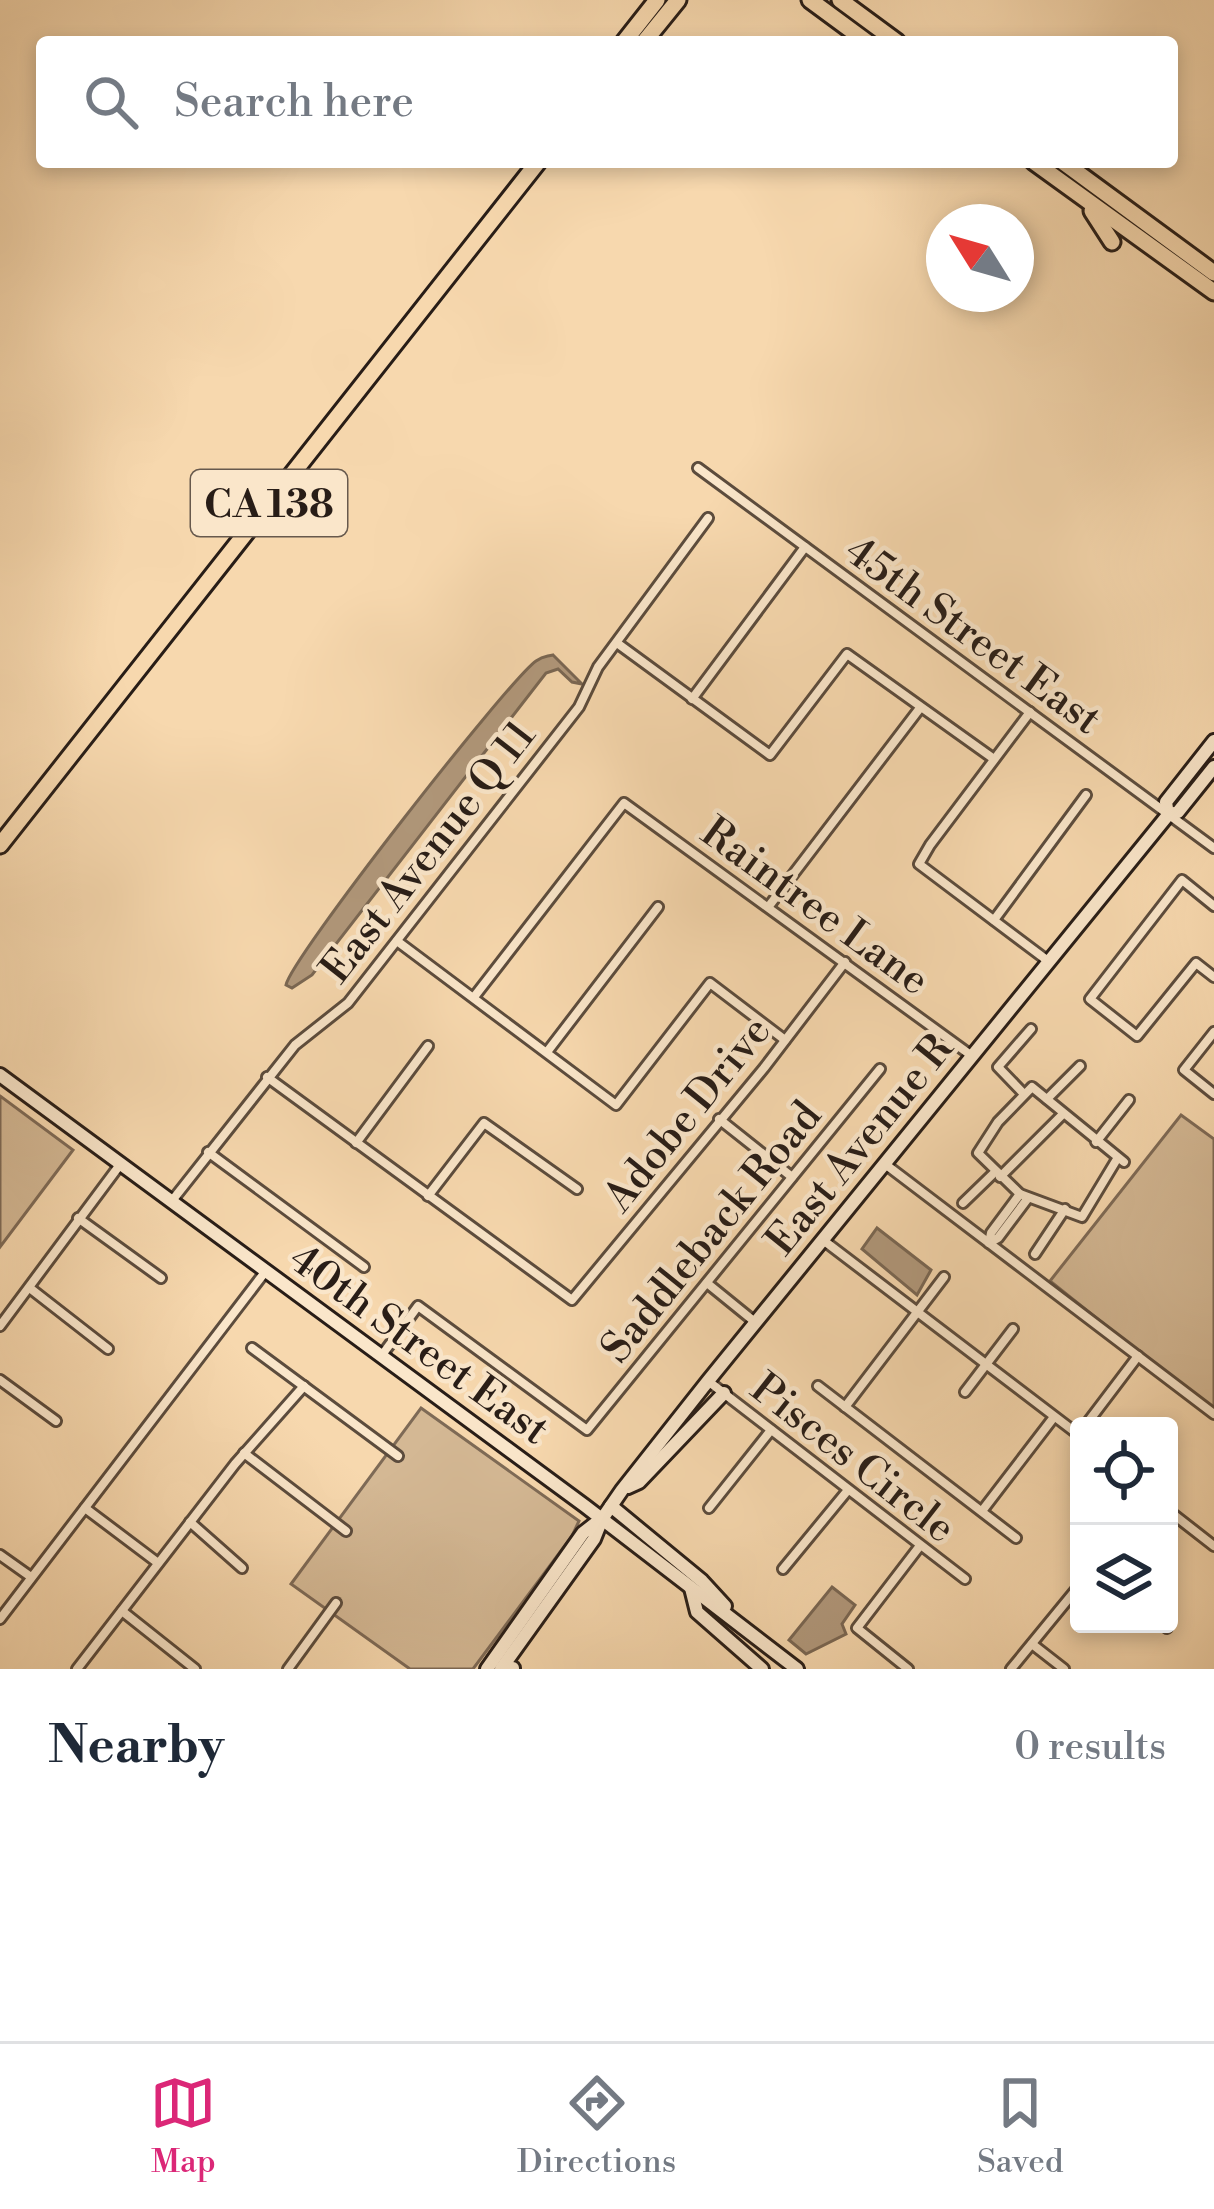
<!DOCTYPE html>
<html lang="en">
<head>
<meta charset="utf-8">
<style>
	:root { --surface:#fff; --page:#f2f2f3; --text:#1f2937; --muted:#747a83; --line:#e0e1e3; --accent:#db2777 }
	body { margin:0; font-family:"Libre Bodoni",serif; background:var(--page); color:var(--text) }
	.controls { position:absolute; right:36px; bottom:36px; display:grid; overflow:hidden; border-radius:12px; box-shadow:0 6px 18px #0003 }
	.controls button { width:108px; height:108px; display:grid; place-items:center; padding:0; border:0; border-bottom:3px solid var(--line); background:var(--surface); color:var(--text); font:60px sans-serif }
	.compass { position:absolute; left:926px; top:204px; width:108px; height:108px; border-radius:50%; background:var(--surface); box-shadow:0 6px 18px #0003; rotate:307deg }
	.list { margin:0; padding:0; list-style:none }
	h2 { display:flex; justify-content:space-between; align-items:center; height:156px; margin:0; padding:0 48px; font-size:51px }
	h2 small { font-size:39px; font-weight:400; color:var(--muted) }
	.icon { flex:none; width:66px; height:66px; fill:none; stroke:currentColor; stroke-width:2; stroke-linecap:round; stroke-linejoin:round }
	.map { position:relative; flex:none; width:1214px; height:1669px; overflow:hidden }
	.search { position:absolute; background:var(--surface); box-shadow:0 6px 18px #0003; left:36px; right:36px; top:36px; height:132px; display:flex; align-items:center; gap:30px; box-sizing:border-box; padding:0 42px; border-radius:12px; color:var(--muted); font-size:45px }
	.sheet { height:372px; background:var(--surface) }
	nav { display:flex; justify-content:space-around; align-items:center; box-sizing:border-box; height:168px; border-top:3px solid var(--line); background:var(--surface); font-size:33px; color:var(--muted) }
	nav a { display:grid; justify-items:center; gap:6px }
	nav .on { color:var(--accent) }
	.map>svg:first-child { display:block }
	.green { fill:#d4b894; stroke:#7e6a56; stroke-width:3 }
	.water { fill:#b1987b; stroke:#7a6753; stroke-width:3 }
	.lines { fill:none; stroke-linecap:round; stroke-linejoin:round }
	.street-casing { stroke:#5c4c3d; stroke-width:14 }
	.secondary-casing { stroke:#281d17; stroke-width:18 }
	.highway-casing { stroke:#281d17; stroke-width:21 }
	.street { stroke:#fae6ca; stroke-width:8 }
	.secondary { stroke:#fae6ca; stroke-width:12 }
	.highway { stroke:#f7d8ae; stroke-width:15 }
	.labels { text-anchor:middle; stroke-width:9; stroke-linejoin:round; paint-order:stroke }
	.shield { fill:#fae6ca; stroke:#67594d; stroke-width:3 }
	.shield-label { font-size:39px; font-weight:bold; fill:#281d17 }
	.street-label { font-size:42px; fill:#281d17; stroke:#fae6ca }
</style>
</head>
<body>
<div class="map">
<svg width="1214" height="1669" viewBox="0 0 1214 1669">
	<rect width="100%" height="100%" fill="#f7d8ae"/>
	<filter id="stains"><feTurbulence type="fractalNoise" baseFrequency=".00167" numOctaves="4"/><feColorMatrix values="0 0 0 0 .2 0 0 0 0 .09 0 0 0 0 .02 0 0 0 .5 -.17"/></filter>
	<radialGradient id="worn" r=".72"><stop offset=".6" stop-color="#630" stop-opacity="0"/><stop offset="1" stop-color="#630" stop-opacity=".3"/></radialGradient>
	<g class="green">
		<path d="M 0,1096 L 73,1150 L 0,1247 Z"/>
		<path d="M 1181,1115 L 1214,1139 L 1214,1412 L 1050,1281 Z"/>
		<path d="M 421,1408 L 579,1521 L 572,1536 L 473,1669 L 410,1669 L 291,1584 Z"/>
	</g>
	<g class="water">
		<path d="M 553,655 L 582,684 L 572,682 L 558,669 L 546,673 L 312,975 L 292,988 L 286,985 C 291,958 507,682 536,661 C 543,656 544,657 553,655 Z"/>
		<path d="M 877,1228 L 931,1270 L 917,1295 L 862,1249 Z"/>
		<path d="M 832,1587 L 855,1605 L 842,1624 L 846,1634 L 806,1654 L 789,1640 Z"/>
	</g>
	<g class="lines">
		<defs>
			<g id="street">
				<path d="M 698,468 L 1214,848"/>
				<path d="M 617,643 L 770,755 L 847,654 L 994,759"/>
				<path d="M 692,699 L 805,547"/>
				<path d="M 1030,712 L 930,845 L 919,864 L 1048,961"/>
				<path d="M 769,906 L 920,708"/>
				<path d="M 1214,906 L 1182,880 L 1090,999 L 1137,1036 L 1196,963 L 1214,977"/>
				<path d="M 994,920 L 1086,795"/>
				<path d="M 397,941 L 616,1105 L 710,983 L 785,1040"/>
				<path d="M 474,997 L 624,803 L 972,1056"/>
				<path d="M 1214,1032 L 1184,1070 L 1214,1094"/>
				<path d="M 547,1052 L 658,907"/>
				<path d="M 267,1077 L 572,1300 L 764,1068 L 845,962"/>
				<path d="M 1023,1093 L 998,1067 L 1031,1029"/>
				<path d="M 1047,1099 L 1080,1066"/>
				<path d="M 719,1119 L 792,1177"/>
				<path d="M 1096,1142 L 1129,1100"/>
				<path d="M 356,1143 L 428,1046"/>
				<path d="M 208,1152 L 364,1267"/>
				<path d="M 1117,1159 L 1082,1217 L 1020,1194 L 978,1153 L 998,1122 L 1032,1087 L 1124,1162"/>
				<path d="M 885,1164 L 1214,1414"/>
				<path d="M 1000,1177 L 1062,1115"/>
				<path d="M 1020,1194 L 991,1233 L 989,1243 L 998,1238 L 1028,1198"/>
				<path d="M 428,1196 L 484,1123 L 577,1189"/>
				<path d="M 171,1202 L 295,1045 L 348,1003 L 579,707 L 598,667 L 708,518"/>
				<path d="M 963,1203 L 995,1172"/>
				<path d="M 78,1218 L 161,1278"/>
				<path d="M 823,1240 L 1079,1435"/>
				<path d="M 1035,1254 L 1065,1209"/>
				<path d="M 707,1283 L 755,1322"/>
				<path d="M 31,1289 L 108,1349"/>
				<path d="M 0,1326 L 119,1166"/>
				<path d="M 252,1348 L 398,1456"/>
				<path d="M 382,1355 L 418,1306 L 587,1430 L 880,1069"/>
				<path d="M 0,1380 L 56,1421"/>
				<path d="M 708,1381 L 965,1579"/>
				<path d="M 818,1386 L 1016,1538"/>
				<path d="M 965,1392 L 1013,1329"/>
				<path d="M 845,1407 L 944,1277"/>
				<path d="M 1085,1426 L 1138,1356"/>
				<path d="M 244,1453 L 346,1531"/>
				<path d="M 85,1508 L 158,1563"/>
				<path d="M 709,1508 L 771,1430"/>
				<path d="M 982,1511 L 1054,1417"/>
				<path d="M 1169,1511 L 1214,1546"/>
				<path d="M 190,1522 L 242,1568"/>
				<path d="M 0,1555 L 31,1577"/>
				<path d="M 783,1569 L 848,1490"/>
				<path d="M 122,1611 L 195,1669"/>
				<path d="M 0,1619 L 265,1272"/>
				<path d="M 1162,1624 L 1167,1628"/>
				<path d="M 1032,1644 L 1064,1669"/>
				<path d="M 77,1669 L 235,1464 L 304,1386"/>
				<path d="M 288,1669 L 336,1603"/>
				<path d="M 908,1669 L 857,1628 L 919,1547"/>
				<path d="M 1011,1669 L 1079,1586"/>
			</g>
			<g id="secondary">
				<path d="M 1168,815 L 1166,802 L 1214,741"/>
				<path d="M 0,1075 L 585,1506 L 797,1669"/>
				<path d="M 628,1487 L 639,1482 L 724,1393"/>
				<path d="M 611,1506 L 702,1581 L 725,1606"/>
				<path d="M 691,1588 L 697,1612 L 762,1669"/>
				<path d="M 487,1669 L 583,1533 L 601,1519"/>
				<path d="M 501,1669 L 594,1539 L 602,1519 L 622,1490 L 708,1381 L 1168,815 L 1178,812 L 1214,767"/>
				<path d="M 513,1669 L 513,1668"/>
			</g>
			<g id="highway">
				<path d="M 810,0 L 867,42"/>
				<path d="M 840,0 L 897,42"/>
				<path d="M 624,42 L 657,0"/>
				<path d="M 644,42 L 678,0"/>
				<path d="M 1034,162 L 1214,292"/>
				<path d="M 1063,162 L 1214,273"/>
				<path d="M 1092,211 L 1112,242"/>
				<path d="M 0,845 L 538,162"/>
			</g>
		</defs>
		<use href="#street" class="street-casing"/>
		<use href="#secondary" class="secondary-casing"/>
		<use href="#highway" class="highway-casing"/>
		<use href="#street" class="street"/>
		<use href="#secondary" class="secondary"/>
		<use href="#highway" class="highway"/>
	</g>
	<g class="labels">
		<rect class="shield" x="191" y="470" width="156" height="66" rx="9"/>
		<g class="shield-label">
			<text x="269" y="517">CA 138</text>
		</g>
		<g class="street-label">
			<text transform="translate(974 634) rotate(36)" y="15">45th Street East</text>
			<text transform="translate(427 851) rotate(-52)" y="15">East Avenue Q 11</text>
			<text transform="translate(816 905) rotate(36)" y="15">Raintree Lane</text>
			<text transform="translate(686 1113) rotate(-51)" y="15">Adobe Drive</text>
			<text transform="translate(858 1144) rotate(-51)" y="15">East Avenue R</text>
			<text transform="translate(710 1231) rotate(-51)" y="15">Saddleback Road</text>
			<text transform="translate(420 1343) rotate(36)" y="15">40th Street East</text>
			<text transform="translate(854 1457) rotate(38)" y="15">Pisces Circle</text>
		</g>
	</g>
	<rect width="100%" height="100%" filter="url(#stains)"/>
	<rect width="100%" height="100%" fill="url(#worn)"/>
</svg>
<div class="controls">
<button><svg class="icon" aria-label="locate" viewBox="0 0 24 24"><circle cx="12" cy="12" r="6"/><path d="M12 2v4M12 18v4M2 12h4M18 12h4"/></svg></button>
<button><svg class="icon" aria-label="layers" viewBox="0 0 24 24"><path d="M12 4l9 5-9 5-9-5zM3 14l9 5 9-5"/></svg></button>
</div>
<svg class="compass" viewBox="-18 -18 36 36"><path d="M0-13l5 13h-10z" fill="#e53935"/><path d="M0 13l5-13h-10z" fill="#747a83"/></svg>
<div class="search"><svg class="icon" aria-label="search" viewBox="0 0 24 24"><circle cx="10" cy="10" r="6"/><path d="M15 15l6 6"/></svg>Search here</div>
</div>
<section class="sheet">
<h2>Nearby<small>0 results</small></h2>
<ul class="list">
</ul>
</section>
<nav>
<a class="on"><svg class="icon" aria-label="map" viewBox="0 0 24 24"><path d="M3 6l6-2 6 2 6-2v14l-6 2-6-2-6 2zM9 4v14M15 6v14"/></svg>Map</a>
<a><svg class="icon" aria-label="directions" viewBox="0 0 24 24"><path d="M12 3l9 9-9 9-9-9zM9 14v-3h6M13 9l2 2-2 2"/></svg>Directions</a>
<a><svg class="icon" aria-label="saved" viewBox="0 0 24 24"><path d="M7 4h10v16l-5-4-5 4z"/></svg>Saved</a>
</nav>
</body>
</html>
